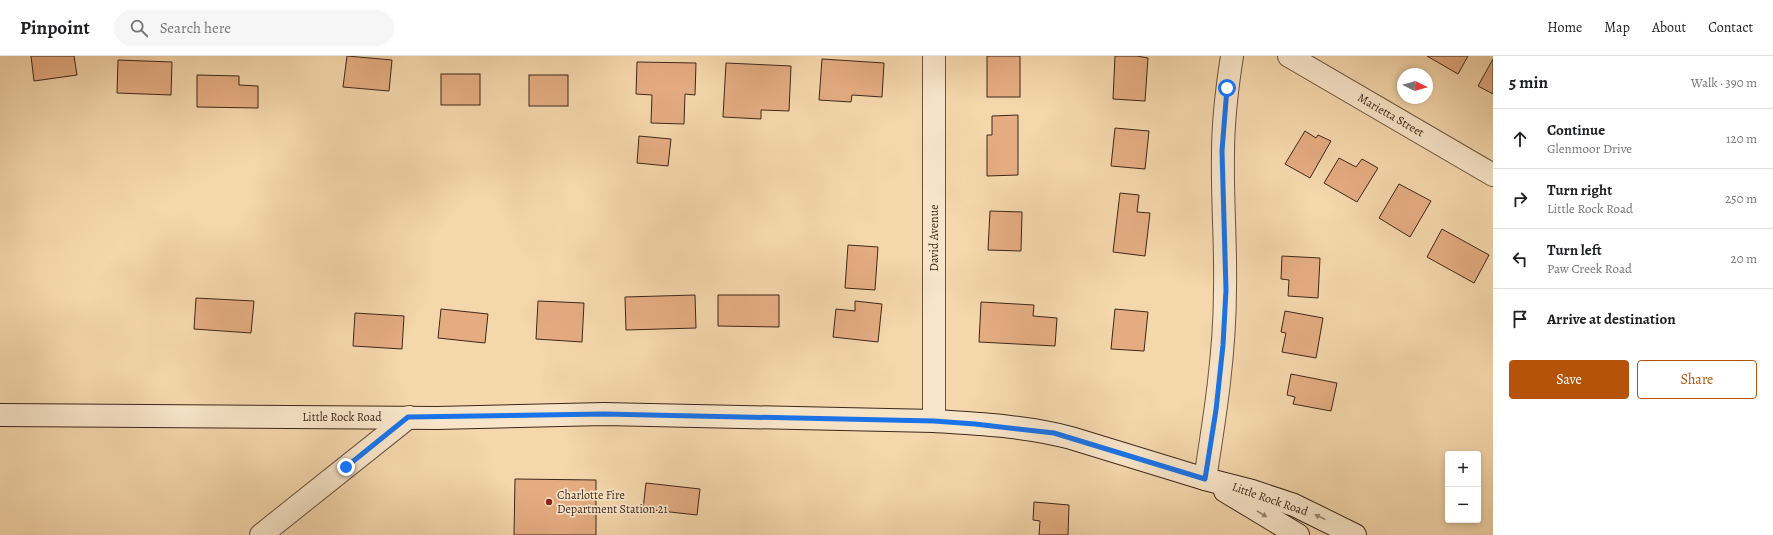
<!DOCTYPE html>
<html lang="en">
<head>
<meta charset="utf-8">
<style>
	:root { --surface:#fff; --page:#f6f6f6; --text:#202124; --muted:#757577; --line:#e0e0e0; --accent:#b45309 }
	body { margin:0; font-family:Alegreya,serif; background:var(--page); color:var(--text) }
	.controls { position:absolute; right:12px; bottom:12px; display:grid; overflow:hidden; border-radius:4px; box-shadow:0 2px 6px #0003 }
	.controls button { width:36px; height:36px; display:grid; place-items:center; padding:0; border:0; border-bottom:1px solid var(--line); background:var(--surface); color:var(--text); font:20px sans-serif }
	.compass { position:absolute; left:1397px; top:12px; width:36px; height:36px; border-radius:50%; background:var(--surface); box-shadow:0 2px 6px #0003; rotate:96deg }
	.stop { position:absolute; width:12px; height:12px; margin:-9px; border:3px solid #1a73e8; border-radius:50%; background:#fff }
	.stop.end { background:#1a73e8; border-color:#fff; box-shadow:0 1px 4px #0008 }
	.list { margin:0; padding:0; list-style:none }
	h2 { display:flex; justify-content:space-between; align-items:center; height:52px; margin:0; padding:0 16px; font-size:17px }
	h2 small { font-size:13px; font-weight:400; color:var(--muted) }
	.list li { display:grid; grid-template-columns:26px 1fr auto; gap:12px; align-items:center; box-sizing:border-box; height:60px; padding:0 16px; border-top:1px solid var(--line) }
	.list b { display:block; font-size:15px; white-space:nowrap }
	.list p { margin:0; font-size:13px; white-space:nowrap; color:var(--muted) }
	.list em { font-size:13px; font-style:normal; color:var(--muted) }
	.actions { display:flex; gap:8px; padding:12px 16px }
	.actions a { flex:1; padding:9px 0; border:1px solid var(--accent); border-radius:4px; text-align:center; font-size:14px; color:var(--accent) }
	.actions .main { background:var(--accent); color:#fff }
	.icon { flex:none; width:22px; height:22px; fill:none; stroke:currentColor; stroke-width:2; stroke-linecap:round; stroke-linejoin:round }
	.map { position:relative; flex:none; width:1493px; height:479px; overflow:hidden }
	header { display:flex; align-items:center; gap:24px; box-sizing:border-box; height:56px; padding:0 20px; background:var(--surface); border-bottom:1px solid var(--line) }
	header strong { font-size:19px }
	nav { display:flex; gap:22px; margin-inline-start:auto; font-size:14px }
	.search { width:280px; height:36px; background:var(--page); display:flex; align-items:center; gap:10px; box-sizing:border-box; padding:0 14px; border-radius:22px; color:var(--muted); font-size:15px }
	main { display:flex }
	aside { flex:1; background:var(--surface) }
	.map>svg:first-child { display:block }
	.building { fill:#e5ac82; stroke:#3d271b }
	.lines { fill:none; stroke-linecap:round; stroke-linejoin:round }
	.minor-casing { stroke:#6b533f; stroke-width:24 }
	.tertiary-casing { stroke:#6b533f; stroke-width:24 }
	.secondary-casing { stroke:#3d271b; stroke-width:24 }
	.minor { stroke:#f8e5c9; stroke-width:22 }
	.tertiary { stroke:#f8e5c9; stroke-width:22 }
	.secondary { stroke:#f8e5c9; stroke-width:22 }
	.oneway { fill:#9a8672 }
	.route { stroke:#1a73e8; stroke-width:5 }
	.poi-dot { fill:#8f2418; stroke:#f8e5c9; stroke-width:1.5 }
	.labels { text-anchor:middle; stroke-width:3.5; stroke-linejoin:round; paint-order:stroke }
	.street-label { font-size:12px; fill:#3d271b; stroke:#f8e5c9 }
	.poi-label { font-size:12px; fill:#3d271b; stroke:#f8e5c9; text-anchor:start }
</style>
</head>
<body>
<header>
<strong>Pinpoint</strong>
<div class="search"><svg class="icon" aria-label="search" viewBox="0 0 24 24"><circle cx="10" cy="10" r="6"/><path d="M15 15l6 6"/></svg>Search here</div>
<nav><a>Home</a><a>Map</a><a>About</a><a>Contact</a></nav>
</header>
<main>
<div class="map">
<svg width="1493" height="479" viewBox="0 0 1493 479">
	<rect width="100%" height="100%" fill="#f5d7ac"/>
	<filter id="stains"><feTurbulence type="fractalNoise" baseFrequency=".005" numOctaves="4"/><feColorMatrix values="0 0 0 0 .2 0 0 0 0 .09 0 0 0 0 .02 0 0 0 .5 -.17"/></filter>
	<radialGradient id="worn" r=".72"><stop offset=".6" stop-color="#630" stop-opacity="0"/><stop offset="1" stop-color="#630" stop-opacity=".3"/></radialGradient>
	<g class="building">
		<path d="M 31,0 L 74,0 L 77,19 L 34,25 Z"/>
		<path d="M 347,0 L 392,4 L 389,35 L 343,31 Z"/>
		<rect x="987" y="0" width="33" height="41"/>
		<path d="M 1115,0 L 1137,0 L 1148,2 L 1145,45 L 1113,43 Z"/>
		<path d="M 1427,0 L 1468,0 L 1458,18 Z"/>
		<path d="M 822,3 L 884,7 L 882,41 L 852,39 L 851,46 L 819,44 Z"/>
		<path d="M 1493,3 L 1493,38 L 1478,30 Z"/>
		<path d="M 118,4 L 172,6 L 171,39 L 117,37 Z"/>
		<path d="M 637,6 L 696,7 L 695,39 L 685,38 L 684,68 L 651,67 L 652,39 L 636,38 Z"/>
		<path d="M 726,7 L 791,10 L 789,55 L 761,54 L 761,63 L 723,61 Z"/>
		<rect x="441" y="18" width="39" height="31"/>
		<path d="M 197,19 L 239,20 L 239,29 L 258,30 L 258,52 L 197,51 Z"/>
		<rect x="529" y="19" width="39" height="31"/>
		<path d="M 1018,59 L 1018,119 L 987,120 L 987,79 L 992,79 L 992,60 Z"/>
		<path d="M 1115,72 L 1149,75 L 1145,113 L 1111,110 Z"/>
		<path d="M 1305,75 L 1316,82 L 1318,79 L 1331,85 L 1310,122 L 1285,108 Z"/>
		<path d="M 639,80 L 671,83 L 668,110 L 637,107 Z"/>
		<path d="M 1339,102 L 1356,111 L 1362,103 L 1378,112 L 1357,146 L 1324,127 Z"/>
		<path d="M 1399,128 L 1431,145 L 1410,181 L 1379,162 Z"/>
		<path d="M 1120,137 L 1139,139 L 1137,156 L 1150,157 L 1145,200 L 1113,196 Z"/>
		<path d="M 990,155 L 1022,156 L 1021,195 L 988,194 Z"/>
		<path d="M 1442,173 L 1489,199 L 1474,227 L 1427,201 Z"/>
		<path d="M 848,189 L 878,191 L 875,234 L 845,232 Z"/>
		<path d="M 1282,200 L 1320,202 L 1318,242 L 1288,240 L 1289,224 L 1281,223 Z"/>
		<path d="M 695,239 L 696,272 L 626,274 L 625,241 Z"/>
		<path d="M 718,239 L 779,239 L 779,271 L 718,270 Z"/>
		<path d="M 196,242 L 254,245 L 251,277 L 194,273 Z"/>
		<path d="M 538,245 L 584,247 L 582,286 L 536,283 Z"/>
		<path d="M 855,245 L 882,248 L 878,286 L 833,281 L 836,253 L 855,255 Z"/>
		<path d="M 981,246 L 1034,249 L 1033,260 L 1057,262 L 1055,290 L 979,286 Z"/>
		<path d="M 441,253 L 488,258 L 485,287 L 438,282 Z"/>
		<path d="M 1115,253 L 1148,256 L 1144,295 L 1111,293 Z"/>
		<path d="M 1285,255 L 1323,262 L 1316,302 L 1282,296 L 1286,277 L 1281,276 Z"/>
		<path d="M 355,257 L 404,260 L 402,293 L 353,290 Z"/>
		<path d="M 1291,318 L 1337,327 L 1331,355 L 1293,348 L 1295,341 L 1287,339 Z"/>
		<path d="M 515,423 L 596,424 L 596,479 L 514,479 Z"/>
		<path d="M 646,427 L 700,433 L 697,459 L 643,453 Z"/>
		<path d="M 1034,446 L 1069,449 L 1068,479 L 1039,479 L 1040,465 L 1033,464 Z"/>
	</g>
	<g class="lines">
		<defs>
			<g id="minor">
				<path d="M 934,0 L 934,365"/>
				<path d="M 1289,0 L 1493,119"/>
				<path d="M 1205,423 C 1215,360 1225,297 1225,233 C 1226,188 1222,142 1223,97 C 1223,64 1227,32 1232,0"/>
			</g>
			<path id="tertiary" d="M 261,479 L 409,361"/>
			<g id="secondary">
				<path d="M 0,359 L 437,362 L 604,358 L 934,365 C 980,368 1027,370 1071,382 L 1205,423 L 1252,435 L 1294,449 L 1355,479"/>
				<path d="M 1225,435 L 1298,479"/>
			</g>
		</defs>
		<use href="#minor" class="minor-casing"/>
		<use href="#tertiary" class="tertiary-casing"/>
		<use href="#secondary" class="secondary-casing"/>
		<use href="#minor" class="minor"/>
		<use href="#tertiary" class="tertiary"/>
		<use href="#secondary" class="secondary"/>
	</g>
	<defs><path id="oneway-solid" d="M-6-.8H1V-3.2L6.5 0L1 3.2V.8H-6Z"/></defs>
	<g class="oneway">
		<use href="#oneway-solid" transform="translate(1262 458) rotate(31)"/>
		<use href="#oneway-solid" transform="translate(1320 461) rotate(-155)"/>
	</g>
	<g class="lines">
		<path class="route" d="M 346,411 L 408,361 L 604,358 L 934,365 L 975,368 L 1054,377 L 1205,423 L 1216,354 L 1223,289 L 1226,234 L 1222,95 L 1227,32"/>
	</g>
	<circle class="poi-dot" cx="549" cy="446" r="4"/>
	<g class="labels">
		<g class="street-label">
			<text transform="translate(1391 59) rotate(30)" y="4">Marietta Street</text>
			<text transform="translate(934 182) rotate(-90)" y="4">David Avenue</text>
			<text x="342" y="365">Little Rock Road</text>
			<text transform="translate(1270 443) rotate(19)" y="4">Little Rock Road</text>
		</g>
		<g class="poi-label">
			<text x="557" y="443">Charlotte Fire<tspan x="557" dy="14">Department Station 21</tspan></text>
		</g>
	</g>
	<rect width="100%" height="100%" filter="url(#stains)"/>
	<rect width="100%" height="100%" fill="url(#worn)"/>
</svg>
<div class="controls">
<button>+</button>
<button>−</button>
</div>
<svg class="compass" viewBox="-18 -18 36 36"><path d="M0-13l5 13h-10z" fill="#e53935"/><path d="M0 13l5-13h-10z" fill="#757577"/></svg>
<div class="stop" style="left:1227px;top:32px"></div>
<div class="stop end" style="left:346px;top:411px"></div>
</div>
<aside>
<h2>5 min<small>Walk · 390 m</small></h2>
<ul class="list">
<li><svg class="icon" aria-label="ahead" viewBox="0 0 24 24"><path d="M12 20V5M6 11l6-6 6 6"/></svg><div><b>Continue</b><p>Glenmoor Drive</p></div><em>120 m</em></li>
<li><svg class="icon" aria-label="right" viewBox="0 0 24 24"><path d="M7 20v-9h11M14 6l5 5-5 5"/></svg><div><b>Turn right</b><p>Little Rock Road</p></div><em>250 m</em></li>
<li><svg class="icon" aria-label="left" viewBox="0 0 24 24"><path d="M17 20v-9H6M10 6l-5 5 5 5"/></svg><div><b>Turn left</b><p>Paw Creek Road</p></div><em>20 m</em></li>
<li><svg class="icon" aria-label="arrive" viewBox="0 0 24 24"><path d="M6 21V4h12l-3 4 3 4H6"/></svg><div><b>Arrive at destination</b></div></li>
</ul>
<div class="actions"><a class="main">Save</a><a>Share</a></div>
</aside>
</main>
</body>
</html>
